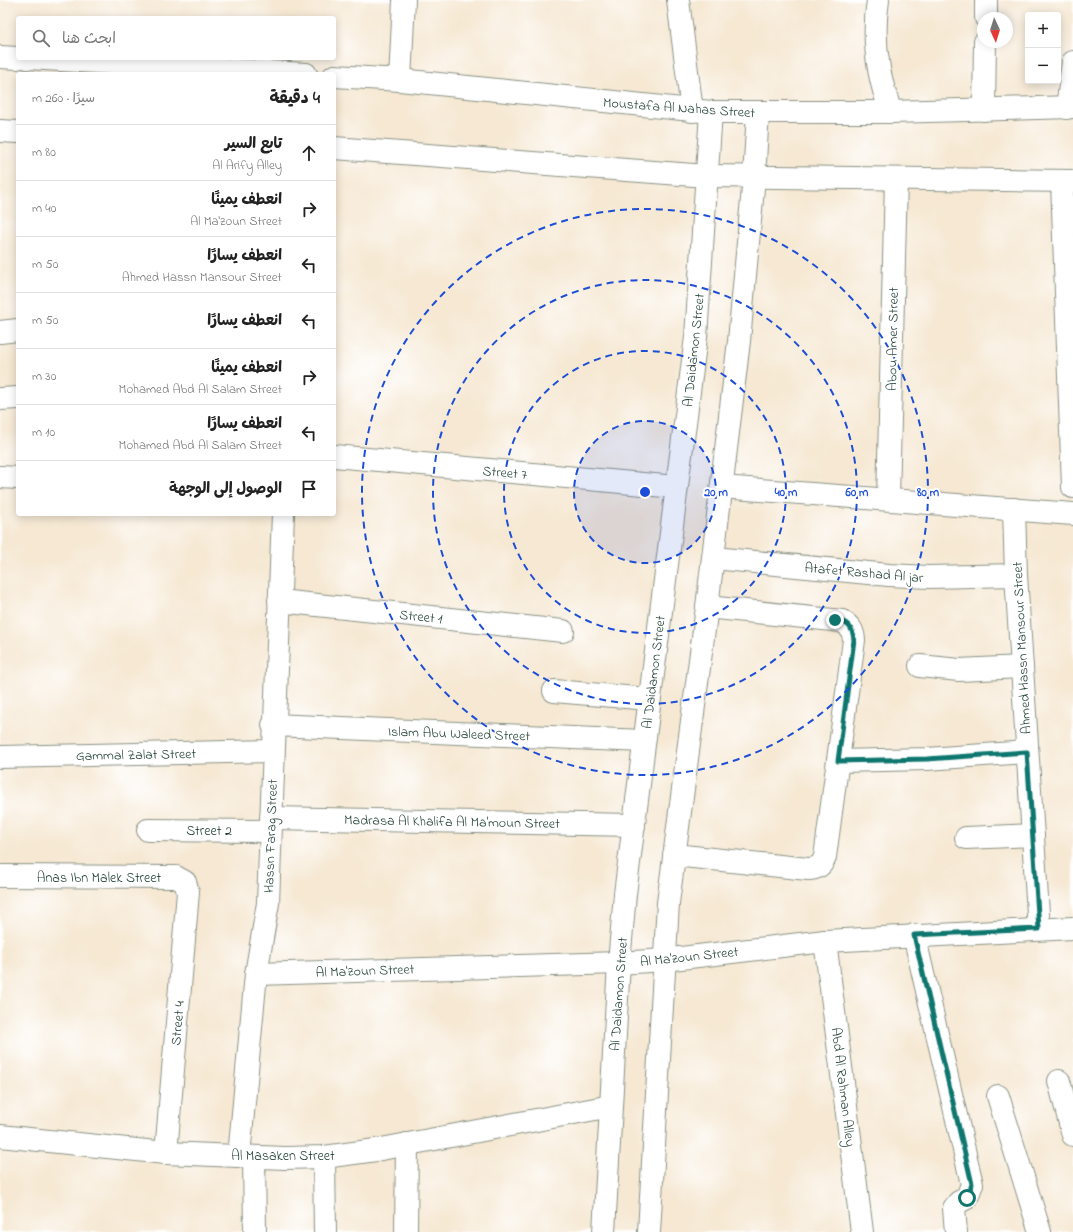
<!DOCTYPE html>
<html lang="ar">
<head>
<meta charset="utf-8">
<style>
	:root { --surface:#fff; --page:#f2f2f2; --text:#222; --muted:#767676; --line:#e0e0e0 }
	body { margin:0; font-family:"Indie Flower","Playpen Sans Arabic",sans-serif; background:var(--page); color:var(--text); direction:rtl }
	.controls { position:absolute; right:12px; top:12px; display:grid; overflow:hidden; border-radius:4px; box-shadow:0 2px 10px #0003 }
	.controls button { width:36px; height:36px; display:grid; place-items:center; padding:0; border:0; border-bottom:1px solid var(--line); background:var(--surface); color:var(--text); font:20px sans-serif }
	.compass { position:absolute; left:977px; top:12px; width:36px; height:36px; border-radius:50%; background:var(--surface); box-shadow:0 2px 10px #0003; rotate:176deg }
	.stop { position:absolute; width:12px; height:12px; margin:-9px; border:3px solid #0f766e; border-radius:50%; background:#fff }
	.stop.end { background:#0f766e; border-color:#fff; box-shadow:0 1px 4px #0008 }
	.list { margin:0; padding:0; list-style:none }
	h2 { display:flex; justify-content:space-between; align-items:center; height:52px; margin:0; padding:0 16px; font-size:17px }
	h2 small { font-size:13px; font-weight:400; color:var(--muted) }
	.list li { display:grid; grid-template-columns:26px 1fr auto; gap:12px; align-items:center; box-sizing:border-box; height:56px; padding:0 16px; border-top:1px solid var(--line) }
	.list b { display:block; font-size:15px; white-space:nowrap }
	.list p { margin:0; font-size:13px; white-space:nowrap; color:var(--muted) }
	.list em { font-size:13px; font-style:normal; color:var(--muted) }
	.icon { flex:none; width:22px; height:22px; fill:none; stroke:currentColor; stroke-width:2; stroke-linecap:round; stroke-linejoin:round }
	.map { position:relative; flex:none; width:1073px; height:1232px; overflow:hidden; direction:ltr }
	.search { position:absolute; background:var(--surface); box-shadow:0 2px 10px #0003; left:16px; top:16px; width:320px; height:44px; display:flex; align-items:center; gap:10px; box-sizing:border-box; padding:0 14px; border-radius:4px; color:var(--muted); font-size:15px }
	.panel { position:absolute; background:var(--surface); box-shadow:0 2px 10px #0003; left:16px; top:72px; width:320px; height:444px; border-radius:4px; direction:rtl }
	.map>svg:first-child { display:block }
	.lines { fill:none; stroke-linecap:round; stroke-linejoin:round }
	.minor-casing { stroke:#8a9284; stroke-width:24 }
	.minor { stroke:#fff; stroke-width:22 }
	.route { stroke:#0f766e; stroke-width:5 }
	.ring { fill:none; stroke:#1d4ed8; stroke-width:2; stroke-dasharray:7 5 }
	.labels { text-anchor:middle; stroke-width:4; stroke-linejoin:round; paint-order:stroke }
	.street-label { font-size:14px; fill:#1f3d34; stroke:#fff }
	.centre { fill:#1d4ed8; stroke:#fff; stroke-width:2 }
	.ring-label { font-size:12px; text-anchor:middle; font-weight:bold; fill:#1d4ed8; stroke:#fff; stroke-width:4; stroke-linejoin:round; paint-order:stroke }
</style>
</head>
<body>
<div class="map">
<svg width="1073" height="1232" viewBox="0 0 1073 1232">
	<rect width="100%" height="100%" fill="#fff"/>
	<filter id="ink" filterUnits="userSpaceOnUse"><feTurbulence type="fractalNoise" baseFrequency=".025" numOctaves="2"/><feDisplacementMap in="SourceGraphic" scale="8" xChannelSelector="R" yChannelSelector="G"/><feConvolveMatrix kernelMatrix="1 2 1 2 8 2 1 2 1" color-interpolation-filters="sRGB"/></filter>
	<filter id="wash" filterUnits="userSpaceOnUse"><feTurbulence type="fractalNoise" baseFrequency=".012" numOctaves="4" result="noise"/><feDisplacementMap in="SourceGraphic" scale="16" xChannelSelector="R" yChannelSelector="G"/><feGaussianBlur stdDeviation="0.9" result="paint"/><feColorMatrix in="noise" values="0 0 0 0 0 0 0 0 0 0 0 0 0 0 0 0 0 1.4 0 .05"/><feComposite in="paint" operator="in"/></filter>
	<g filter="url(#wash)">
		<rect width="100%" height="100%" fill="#f6e8d3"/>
	</g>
	<g filter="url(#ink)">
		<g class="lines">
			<defs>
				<g id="minor">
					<path d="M 678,0 L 692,111"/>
					<path d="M 878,0 C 872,39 877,75 891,112"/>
					<path d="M 986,18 L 986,0"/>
					<path d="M 0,57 L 18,58"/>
					<path d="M 27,58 L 306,74"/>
					<path d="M 334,76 L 400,80 L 711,112 L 891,112 L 1073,107"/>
					<path d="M 400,80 L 404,0"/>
					<path d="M 1067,108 L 1073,62"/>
					<path d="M 984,110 L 985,42"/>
					<path d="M 0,131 L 18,132"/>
					<path d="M 334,148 L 707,176 L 1073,181"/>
					<path d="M 1062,181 L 1073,487"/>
					<path d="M 0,332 L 18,330"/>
					<path d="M 0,399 L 18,398"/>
					<path d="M 334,456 L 676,487"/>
					<path d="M 0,477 L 18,478"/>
					<path d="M 722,487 L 1073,514"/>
					<path d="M 888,499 L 896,179"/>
					<path d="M 1014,509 L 1016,575 L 1039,929"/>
					<path d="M 714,558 L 889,575 L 929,577 L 1016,575"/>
					<path d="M 279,601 L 563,631"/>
					<path d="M 920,666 L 959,670 L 1022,667"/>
					<path d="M 554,691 L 649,699"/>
					<path d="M 273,725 L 644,741"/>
					<path d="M 0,757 L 273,751"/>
					<path d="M 838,761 L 927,759 L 1027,752"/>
					<path d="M 271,818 L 634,825"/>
					<path d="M 148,830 L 270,831"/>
					<path d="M 966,838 L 1033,835"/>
					<path d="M 674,855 L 808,869 C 816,869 822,866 825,857 L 854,640 C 853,630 850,626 842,621 L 707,607"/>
					<path d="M 0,876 L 176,877 L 185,882 L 188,892 L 166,1153"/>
					<path d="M 914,935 L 972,1184 L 967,1198 L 959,1202 L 954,1208 L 956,1232"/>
					<path d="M 825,941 L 862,1232"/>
					<path d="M 256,974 L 619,963 L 664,960 L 825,941 L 1073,928"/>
					<path d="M 1059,1081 L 1073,1135"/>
					<path d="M 998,1096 L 1040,1232"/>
					<path d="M 0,1136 L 166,1153 L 285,1158 L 324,1157 L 376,1150 L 611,1106"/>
					<path d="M 239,1156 L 256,974 L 268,903 L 283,514"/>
					<path d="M 254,1157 L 255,1232"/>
					<path d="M 324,1157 L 325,1232"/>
					<path d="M 406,1232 L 407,1144"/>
					<path d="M 604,1232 L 619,963 L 625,894 L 696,337 L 711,112"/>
					<path d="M 649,1232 L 668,903 L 707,607 L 739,341 L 754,177 L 758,113"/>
				</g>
			</defs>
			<use href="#minor" class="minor-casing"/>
			<use href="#minor" class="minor"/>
		</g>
	</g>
	<g class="lines" filter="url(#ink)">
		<path class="route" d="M 835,620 C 847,621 853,627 854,640 L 838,761 L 927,759 L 1027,752 L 1039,929 L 914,935 L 972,1184 L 967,1198"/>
	</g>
	<circle cx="645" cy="492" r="71" fill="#1d4ed8" fill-opacity=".12"/>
	<g class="ring">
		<circle cx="645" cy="492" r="71"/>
		<circle cx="645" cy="492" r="141"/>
		<circle cx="645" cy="492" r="212"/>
		<circle cx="645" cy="492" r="283"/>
	</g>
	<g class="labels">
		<g class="street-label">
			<text transform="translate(679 107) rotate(4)" y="5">Moustafa Al Nahas Street</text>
			<text transform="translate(892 339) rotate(-89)" y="5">Abou Amer Street</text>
			<text transform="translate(693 350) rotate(-84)" y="5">Al Daidamon Street</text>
			<text transform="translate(505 472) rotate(5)" y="5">Street 7</text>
			<text transform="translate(864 572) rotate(5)" y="5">Atafet Rashad Al jar</text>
			<text transform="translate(421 616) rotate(6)" y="5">Street 1</text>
			<text transform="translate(1021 648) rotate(-93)" y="5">Ahmed Hassn Mansour Street</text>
			<text transform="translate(653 672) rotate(-83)" y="5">Al Daidamon Street</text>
			<text transform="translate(459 733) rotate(2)" y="5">Islam Abu Waleed Street</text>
			<text transform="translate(136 754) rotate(-1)" y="5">Gammal Zalat Street</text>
			<text transform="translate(452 821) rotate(1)" y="5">Madrasa Al Khalifa Al Ma'moun Street</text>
			<text x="209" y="835">Street 2</text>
			<text transform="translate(270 836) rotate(-88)" y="5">Hassn Farag Street</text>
			<text x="99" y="882">Anas Ibn Malek Street</text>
			<text transform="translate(689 956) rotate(-6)" y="5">Al Ma'zoun Street</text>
			<text transform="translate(365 970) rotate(-2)" y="5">Al Ma'zoun Street</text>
			<text transform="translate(618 994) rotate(-86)" y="5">Al Daidamon Street</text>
			<text transform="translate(177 1023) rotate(-85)" y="5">Street 4</text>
			<text transform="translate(844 1087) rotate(83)" y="5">Abd Al Rahman Alley</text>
			<text x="283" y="1160">Al Masaken Street</text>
		</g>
	</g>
	<circle cx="645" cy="492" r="6" class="centre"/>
	<g class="ring-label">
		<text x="716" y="496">20 m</text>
		<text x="786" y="496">40 m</text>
		<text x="857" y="496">60 m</text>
		<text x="928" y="496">80 m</text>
	</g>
</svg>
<div class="controls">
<button>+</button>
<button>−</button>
</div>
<svg class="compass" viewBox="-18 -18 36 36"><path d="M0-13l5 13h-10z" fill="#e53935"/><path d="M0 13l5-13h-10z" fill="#767676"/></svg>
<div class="stop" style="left:967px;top:1198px"></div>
<div class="stop end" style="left:835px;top:620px"></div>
<div class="search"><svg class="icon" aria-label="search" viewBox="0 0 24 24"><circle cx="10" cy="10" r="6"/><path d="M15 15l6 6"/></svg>ابحث هنا</div>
<section class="panel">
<h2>4 دقيقة<small>سيرًا · 260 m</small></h2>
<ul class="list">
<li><svg class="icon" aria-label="ahead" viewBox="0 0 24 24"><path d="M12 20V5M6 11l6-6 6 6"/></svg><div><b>تابع السير</b><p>Al Arify Alley</p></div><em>80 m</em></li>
<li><svg class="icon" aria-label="right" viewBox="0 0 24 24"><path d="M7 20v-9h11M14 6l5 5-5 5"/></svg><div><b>انعطف يمينًا</b><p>Al Ma'zoun Street</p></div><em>40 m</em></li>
<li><svg class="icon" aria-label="left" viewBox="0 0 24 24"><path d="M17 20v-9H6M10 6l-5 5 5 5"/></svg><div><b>انعطف يسارًا</b><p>Ahmed Hassn Mansour Street</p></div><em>50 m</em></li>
<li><svg class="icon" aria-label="left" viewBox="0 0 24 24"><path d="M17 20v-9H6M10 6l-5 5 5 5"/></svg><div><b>انعطف يسارًا</b></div><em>50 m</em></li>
<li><svg class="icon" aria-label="right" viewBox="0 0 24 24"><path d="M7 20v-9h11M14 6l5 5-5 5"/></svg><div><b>انعطف يمينًا</b><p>Mohamed Abd Al Salam Street</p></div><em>30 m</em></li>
<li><svg class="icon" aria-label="left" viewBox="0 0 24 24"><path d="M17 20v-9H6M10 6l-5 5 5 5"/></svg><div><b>انعطف يسارًا</b><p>Mohamed Abd Al Salam Street</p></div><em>10 m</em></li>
<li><svg class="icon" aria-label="arrive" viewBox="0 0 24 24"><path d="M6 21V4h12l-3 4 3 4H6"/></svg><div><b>الوصول إلى الوجهة</b></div></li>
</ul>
</section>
</div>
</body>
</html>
